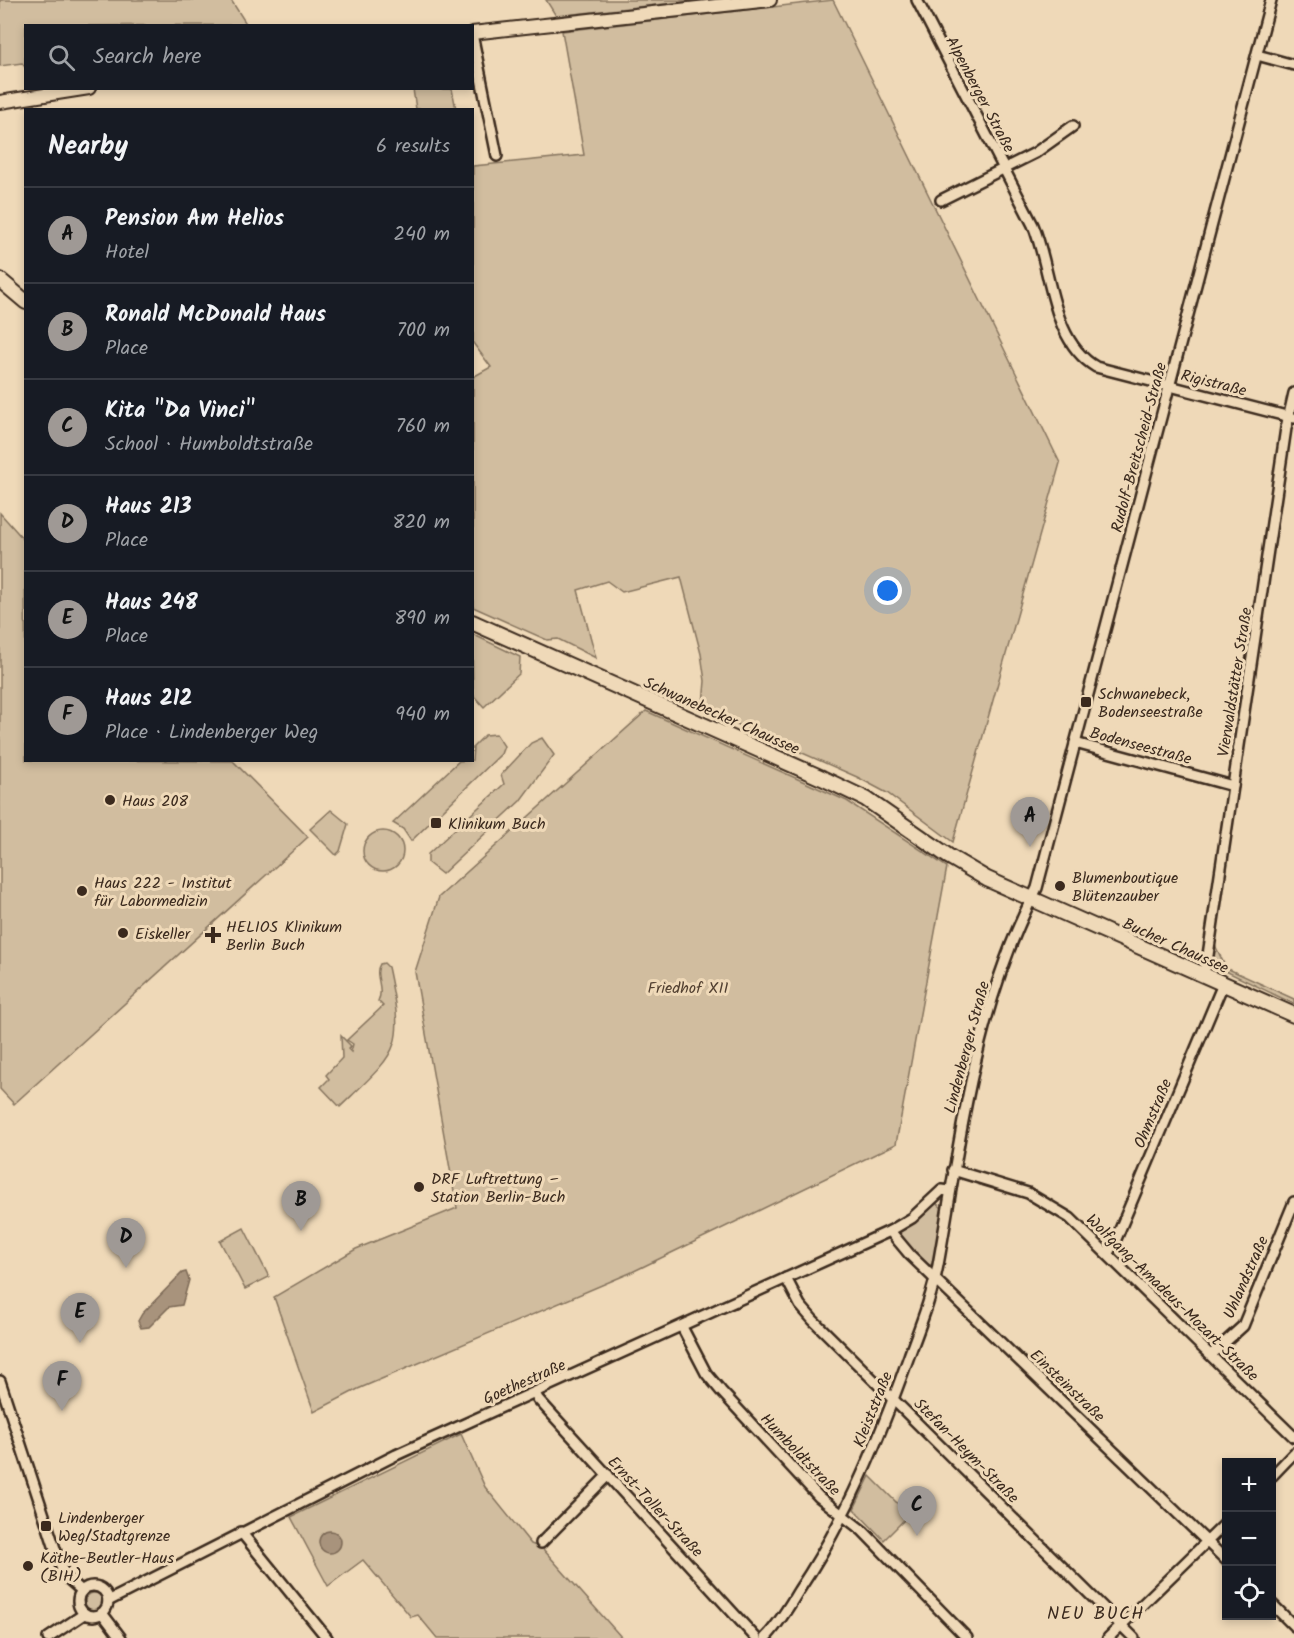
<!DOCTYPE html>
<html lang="en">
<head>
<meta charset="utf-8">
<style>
	:root { --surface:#171b24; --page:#242831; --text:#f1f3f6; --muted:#9ea1a6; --line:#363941; --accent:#9f9995 }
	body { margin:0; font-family:Kalam,sans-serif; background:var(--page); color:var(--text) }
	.controls { position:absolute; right:18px; bottom:18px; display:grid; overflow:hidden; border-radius:0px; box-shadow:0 3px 9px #0003 }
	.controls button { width:54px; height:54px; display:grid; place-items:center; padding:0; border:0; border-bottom:2px solid var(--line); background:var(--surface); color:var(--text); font:30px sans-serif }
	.you { position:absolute; left:888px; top:591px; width:21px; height:21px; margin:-15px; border:4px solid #fff; border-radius:50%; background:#1a73e8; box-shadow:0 0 0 9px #1a73e833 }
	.badge { display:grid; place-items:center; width:39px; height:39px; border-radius:50%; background:var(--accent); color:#111; font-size:20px; font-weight:700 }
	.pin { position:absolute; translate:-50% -50px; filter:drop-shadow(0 2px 3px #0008) }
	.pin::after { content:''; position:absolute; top:32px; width:21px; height:18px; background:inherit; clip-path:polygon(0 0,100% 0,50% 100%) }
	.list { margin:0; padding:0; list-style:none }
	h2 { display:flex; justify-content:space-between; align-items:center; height:78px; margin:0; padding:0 24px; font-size:26px }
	h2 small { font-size:20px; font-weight:400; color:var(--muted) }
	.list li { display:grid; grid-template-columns:39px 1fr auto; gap:18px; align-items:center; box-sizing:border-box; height:96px; padding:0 24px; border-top:2px solid var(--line) }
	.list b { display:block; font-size:22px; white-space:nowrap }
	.list p { margin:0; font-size:20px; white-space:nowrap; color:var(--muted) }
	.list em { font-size:20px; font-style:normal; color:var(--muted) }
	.icon { flex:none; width:33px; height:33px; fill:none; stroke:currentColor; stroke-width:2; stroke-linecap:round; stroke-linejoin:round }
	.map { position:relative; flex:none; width:1294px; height:1638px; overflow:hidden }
	.search { position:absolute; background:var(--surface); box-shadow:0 3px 9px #0003; left:24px; top:24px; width:450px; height:66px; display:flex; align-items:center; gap:15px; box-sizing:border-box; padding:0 21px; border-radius:0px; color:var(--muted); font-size:22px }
	.panel { position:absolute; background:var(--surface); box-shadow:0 3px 9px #0003; left:24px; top:108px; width:450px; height:654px; border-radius:0px }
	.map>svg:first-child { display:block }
	.green { fill:#d1bd9f; stroke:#86745e; stroke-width:1.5 }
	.water { fill:#a8937c; stroke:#7c6956; stroke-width:1.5 }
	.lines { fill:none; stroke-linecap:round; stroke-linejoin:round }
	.minor-casing { stroke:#3b2a1e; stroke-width:14 }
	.tertiary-casing { stroke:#3b2a1e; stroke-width:16 }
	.secondary-casing { stroke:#3b2a1e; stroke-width:18 }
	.minor { stroke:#efd9b8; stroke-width:9 }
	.tertiary { stroke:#efd9b8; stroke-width:12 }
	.secondary { stroke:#efd9b8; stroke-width:14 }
	.poi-dot { fill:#3b2a1e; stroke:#efd9b8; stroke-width:2 }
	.labels { text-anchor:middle; stroke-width:6; stroke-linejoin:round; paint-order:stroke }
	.street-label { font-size:16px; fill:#3b2a1e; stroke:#efd9b8 }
	.poi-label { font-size:16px; fill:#3b2a1e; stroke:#efd9b8; text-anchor:start }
	.park-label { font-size:16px; fill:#524031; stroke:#efd9b8 }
	.neighbourhood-label { font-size:18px; letter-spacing:1.5px; fill:#3b2a1e; stroke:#efd9b8 }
</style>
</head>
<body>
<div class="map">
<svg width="1294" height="1638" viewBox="0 0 1294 1638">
	<rect width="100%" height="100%" fill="#efd9b8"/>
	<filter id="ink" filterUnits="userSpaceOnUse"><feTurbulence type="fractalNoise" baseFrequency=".0167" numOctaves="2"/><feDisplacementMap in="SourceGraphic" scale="12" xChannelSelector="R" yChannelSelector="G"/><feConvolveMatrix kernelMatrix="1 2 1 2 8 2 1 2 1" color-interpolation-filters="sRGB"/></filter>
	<g filter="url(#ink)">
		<g class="green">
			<path d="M 0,0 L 231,0 L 247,25 L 26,26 L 25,67 L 22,63 L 0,66 Z"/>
			<path d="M 546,0 L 700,0 L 556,16 Z"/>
			<path d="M 833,0 L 1060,463 L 953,842 L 887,793 L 857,777 L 698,707 L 703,704 L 705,681 L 701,654 L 681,577 L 622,592 L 607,581 L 578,590 L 596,658 L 558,639 L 547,640 L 473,607 L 473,377 L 491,367 L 473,343 L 473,166 L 584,155 L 562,31 Z"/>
			<path d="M 413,89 L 452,89 L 456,109 L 416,109 Z"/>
			<path d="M 0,513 L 25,541 L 26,760 L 233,761 L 308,837 L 14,1104 L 0,1089 Z"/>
			<path d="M 472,634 L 520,657 L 519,674 L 484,707 L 473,695 Z"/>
			<path d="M 646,711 L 847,801 L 947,867 L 896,1144 L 630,1273 L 358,1389 L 314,1412 L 274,1297 L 356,1249 L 457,1208 L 415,972 L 439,897 Z"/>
			<path d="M 496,734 L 504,746 L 501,754 L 411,841 L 403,829 L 393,823 L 459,761 L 472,760 L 473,747 L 485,735 Z"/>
			<path d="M 542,738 L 554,755 L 520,801 L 442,874 L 428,863 L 428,854 L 504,784 L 501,775 L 531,743 Z"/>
			<path d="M 331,810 L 348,824 L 340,851 L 336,855 L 310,829 Z"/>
			<circle cx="383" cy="851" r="20"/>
			<path d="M 1215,945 L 1226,968 L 1294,999 L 1294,1004 L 1213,965 Z"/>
			<path d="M 384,963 L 388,967 C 406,1050 399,1050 340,1107 L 321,1087 L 329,1079 L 326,1075 L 342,1058 L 341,1036 L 351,1046 L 348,1049 L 351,1052 L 353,1044 L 347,1040 L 383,1006 L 378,1001 C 385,988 373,975 380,964 Z"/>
			<path d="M 936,1203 L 942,1208 L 933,1264 L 929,1265 L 919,1259 L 893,1232 L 912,1222 Z"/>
			<path d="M 244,1228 L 269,1277 L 245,1289 L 220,1241 Z"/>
			<path d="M 461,1434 L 485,1487 L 531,1544 L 542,1548 L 622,1638 L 437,1638 L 418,1615 L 411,1617 L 363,1560 L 328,1586 L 291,1517 Z"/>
			<path d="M 870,1476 L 909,1515 L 884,1540 L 854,1509 Z"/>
			<circle cx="94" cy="1602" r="9"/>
		</g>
		<g class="water">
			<path d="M 186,1272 L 189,1280 L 182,1305 L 169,1307 L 149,1327 L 141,1328 L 138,1321 L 142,1314 L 182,1273 Z"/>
			<circle cx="330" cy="1542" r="11"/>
		</g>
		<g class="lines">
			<defs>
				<g id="minor">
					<path d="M 917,0 L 1033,225 C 1052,270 1050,340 1096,367 L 1294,418"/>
					<path d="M 472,34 L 497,156"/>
					<path d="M 1257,55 L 1294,65"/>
					<path d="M 941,200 L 1035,153 L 1073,126"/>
					<path d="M 1075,743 L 1233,786"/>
					<path d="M 1203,975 L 1207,962 L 1286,428 L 1294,393"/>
					<path d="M 953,1170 L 1028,1193 L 1070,1218 L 1294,1437"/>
					<path d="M 890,1231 L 910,1255 L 1226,1560"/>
					<path d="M 1108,1253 L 1116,1239 L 1223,984"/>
					<path d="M 786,1278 L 800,1305 L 813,1320 L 1134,1638"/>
					<path d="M 682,1327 L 706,1373 L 721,1391 L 819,1497 L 863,1531 L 967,1638"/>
					<path d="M 1211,1355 L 1243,1326 L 1294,1202"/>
					<path d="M 0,1381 L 61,1567 L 65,1576 L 82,1591"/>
					<path d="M 535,1393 L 538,1399 L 756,1638"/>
					<path d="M 1272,1476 L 1294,1453"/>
					<path d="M 241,1532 L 327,1638"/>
					<path d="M 541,1543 L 608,1475"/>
					<circle cx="93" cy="1601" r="15"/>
					<path d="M 108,1601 L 396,1455 L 890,1231 L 912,1218 L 942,1190 L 949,1191"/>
					<path d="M 1272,1604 L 1294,1626"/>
					<path d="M 102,1613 L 121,1638"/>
					<path d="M 48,1638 L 84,1614 L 87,1615"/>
					<path d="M 765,1638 C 779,1624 789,1606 799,1590 C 847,1518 880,1437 909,1356 C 920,1326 932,1296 938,1265 C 961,1137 975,1006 1037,888 L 1271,0"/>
					<path d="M 1108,1638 L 1226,1523"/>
				</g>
				<g id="tertiary">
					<path d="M 472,33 L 770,0"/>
					<path d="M 0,102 L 89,88"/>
				</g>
				<g id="secondary">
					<path d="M 0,280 L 26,302"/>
					<path d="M 472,622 L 822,778 L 866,799 L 948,856 L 987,879 L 1294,1015"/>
				</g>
			</defs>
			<use href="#minor" class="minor-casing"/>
			<use href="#tertiary" class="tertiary-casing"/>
			<use href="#secondary" class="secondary-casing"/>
			<use href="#minor" class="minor"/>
			<use href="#tertiary" class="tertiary"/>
			<use href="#secondary" class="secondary"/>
		</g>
	</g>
	<g class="poi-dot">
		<rect x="1080" y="696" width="12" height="12" rx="3"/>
		<circle cx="110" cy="800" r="6"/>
		<rect x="430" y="817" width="12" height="12" rx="3"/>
		<circle cx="1060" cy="886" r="6"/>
		<circle cx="82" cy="891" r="6"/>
		<circle cx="123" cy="933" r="6"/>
		<path d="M210 926h6v6h6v6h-6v6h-6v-6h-6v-6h6z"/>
		<circle cx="419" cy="1187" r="6"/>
		<rect x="40" y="1520" width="12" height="12" rx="3"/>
		<circle cx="28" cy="1566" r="6"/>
	</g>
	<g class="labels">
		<g class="street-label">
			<text transform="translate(981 94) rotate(62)" y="6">Alpenberger Straße</text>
			<text transform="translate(1214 382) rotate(14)" y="6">Rigistraße</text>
			<text transform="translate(1138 447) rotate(-75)" y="6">Rudolf-Breitscheid-Straße</text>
			<text transform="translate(1234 682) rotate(-81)" y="6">Vierwaldstätter Straße</text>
			<text transform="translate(722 715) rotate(24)" y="6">Schwanebecker Chaussee</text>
			<text transform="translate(1141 745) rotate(15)" y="6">Bodenseestraße</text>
			<text transform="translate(1176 945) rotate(24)" y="6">Bucher Chaussee</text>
			<text transform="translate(966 1047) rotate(-75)" y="6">Lindenberger Straße</text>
			<text transform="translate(1152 1113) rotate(-67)" y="6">Ohmstraße</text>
			<text transform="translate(1245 1277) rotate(-66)" y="6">Uhlandstraße</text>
			<text transform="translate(1173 1297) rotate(44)" y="6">Wolfgang-Amadeus-Mozart-Straße</text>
			<text transform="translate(524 1381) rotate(-24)" y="6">Goethestraße</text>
			<text transform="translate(1068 1385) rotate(44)" y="6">Einsteinstraße</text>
			<text transform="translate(872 1409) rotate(-68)" y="6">Kleiststraße</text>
			<text transform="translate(967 1450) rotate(45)" y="6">Stefan-Heym-Straße</text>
			<text transform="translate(801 1454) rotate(46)" y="6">Humboldtstraße</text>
			<text transform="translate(656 1506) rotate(47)" y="6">Ernst-Toller-Straße</text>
		</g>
		<g class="poi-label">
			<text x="1098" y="699">Schwanebeck,<tspan x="1098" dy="18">Bodenseestraße</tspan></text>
			<text x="122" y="806">Haus 208</text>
			<text x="448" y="829">Klinikum Buch</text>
			<text x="1072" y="883">Blumenboutique<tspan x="1072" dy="18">Blütenzauber</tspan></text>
			<text x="94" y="888">Haus 222 - Institut<tspan x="94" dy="18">für Labormedizin</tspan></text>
			<text x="226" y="932">HELIOS Klinikum<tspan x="226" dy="18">Berlin Buch</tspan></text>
			<text x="135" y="939">Eiskeller</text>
			<text x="431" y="1184">DRF Luftrettung –<tspan x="431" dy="18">Station Berlin-Buch</tspan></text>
			<text x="58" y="1523">Lindenberger<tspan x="58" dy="18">Weg/Stadtgrenze</tspan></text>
			<text x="40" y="1563">Käthe-Beutler-Haus<tspan x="40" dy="18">(BIH)</tspan></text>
		</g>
		<g class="park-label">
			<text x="688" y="993">Friedhof XII</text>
		</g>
		<g class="neighbourhood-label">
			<text x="1096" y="1619">NEU BUCH</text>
		</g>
	</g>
</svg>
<div class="controls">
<button>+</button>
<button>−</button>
<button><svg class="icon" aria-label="locate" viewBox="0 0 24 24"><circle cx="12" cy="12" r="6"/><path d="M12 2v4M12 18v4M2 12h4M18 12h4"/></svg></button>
</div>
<div class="you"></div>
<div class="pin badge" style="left:1030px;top:847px">A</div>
<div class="pin badge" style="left:301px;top:1231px">B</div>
<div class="pin badge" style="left:917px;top:1536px">C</div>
<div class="pin badge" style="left:126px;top:1268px">D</div>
<div class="pin badge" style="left:80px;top:1343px">E</div>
<div class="pin badge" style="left:62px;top:1411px">F</div>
<div class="search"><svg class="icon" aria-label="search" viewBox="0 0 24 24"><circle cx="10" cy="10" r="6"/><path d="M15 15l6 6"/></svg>Search here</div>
<section class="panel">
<h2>Nearby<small>6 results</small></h2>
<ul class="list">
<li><span class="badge">A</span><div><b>Pension Am Helios</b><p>Hotel</p></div><em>240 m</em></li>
<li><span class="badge">B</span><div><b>Ronald McDonald Haus</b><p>Place</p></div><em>700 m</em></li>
<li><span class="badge">C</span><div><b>Kita &quot;Da Vinci&quot;</b><p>School · Humboldtstraße</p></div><em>760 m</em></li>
<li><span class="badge">D</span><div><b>Haus 213</b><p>Place</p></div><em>820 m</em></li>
<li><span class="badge">E</span><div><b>Haus 248</b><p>Place</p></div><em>890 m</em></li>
<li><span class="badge">F</span><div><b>Haus 212</b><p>Place · Lindenberger Weg</p></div><em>940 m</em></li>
</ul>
</section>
</div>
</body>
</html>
